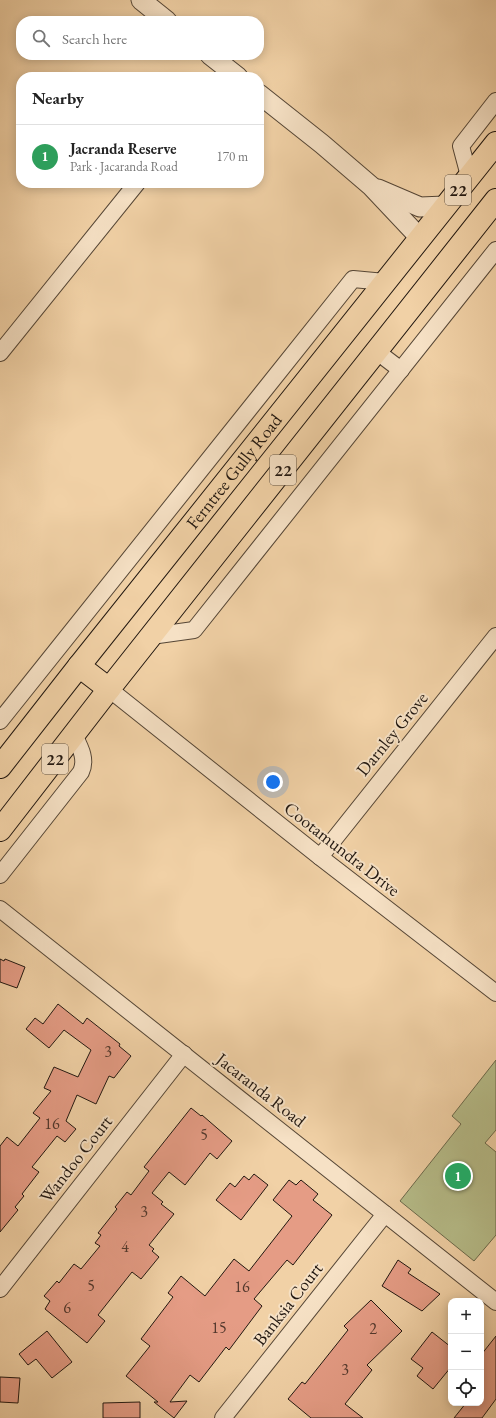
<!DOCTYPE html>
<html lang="en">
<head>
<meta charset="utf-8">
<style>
	:root { --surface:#fff; --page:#f6f6f6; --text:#222; --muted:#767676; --line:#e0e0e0; --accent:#7c3aed }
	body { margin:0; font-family:"EB Garamond",serif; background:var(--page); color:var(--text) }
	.controls { position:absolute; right:12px; bottom:12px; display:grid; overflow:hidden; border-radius:8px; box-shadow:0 2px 10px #0003 }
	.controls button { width:36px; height:36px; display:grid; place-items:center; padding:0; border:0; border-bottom:1px solid var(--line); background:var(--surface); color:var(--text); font:20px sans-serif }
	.you { position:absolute; left:273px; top:782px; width:14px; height:14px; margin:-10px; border:3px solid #fff; border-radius:50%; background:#1a73e8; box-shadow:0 0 0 6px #1a73e833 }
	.badge { display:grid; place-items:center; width:26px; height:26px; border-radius:50%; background:var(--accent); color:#fff; font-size:13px; font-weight:700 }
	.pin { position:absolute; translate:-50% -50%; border:2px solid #fff; box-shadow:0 1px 4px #0006 }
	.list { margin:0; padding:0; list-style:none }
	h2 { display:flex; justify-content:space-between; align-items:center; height:52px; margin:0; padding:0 16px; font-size:17px }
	h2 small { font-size:13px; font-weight:400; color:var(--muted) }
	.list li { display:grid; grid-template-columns:26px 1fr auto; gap:12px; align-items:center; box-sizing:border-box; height:64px; padding:0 16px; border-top:1px solid var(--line) }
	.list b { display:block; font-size:15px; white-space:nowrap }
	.list p { margin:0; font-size:13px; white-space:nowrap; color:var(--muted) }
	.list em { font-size:13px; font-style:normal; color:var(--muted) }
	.icon { flex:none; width:22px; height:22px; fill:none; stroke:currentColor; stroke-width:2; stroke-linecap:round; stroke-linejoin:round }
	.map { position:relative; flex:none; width:496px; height:1418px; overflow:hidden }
	.search { position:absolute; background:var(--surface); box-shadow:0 2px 10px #0003; left:16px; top:16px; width:248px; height:44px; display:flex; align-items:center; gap:10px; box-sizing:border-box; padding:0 14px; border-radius:16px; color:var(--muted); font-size:15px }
	.panel { position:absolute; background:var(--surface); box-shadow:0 2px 10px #0003; left:16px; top:72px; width:248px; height:116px; border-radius:16px }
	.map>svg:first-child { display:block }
	.park { fill:#b6bc89; stroke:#6c6a4c }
	.building { fill:#e59c85; stroke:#211710 }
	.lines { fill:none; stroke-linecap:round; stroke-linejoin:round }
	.minor-casing { stroke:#554636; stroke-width:18 }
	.tertiary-casing { stroke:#554636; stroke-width:21 }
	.primary-casing { stroke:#211710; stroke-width:24 }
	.minor { stroke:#f6e1c5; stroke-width:16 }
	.tertiary { stroke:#f6e1c5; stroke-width:19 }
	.primary { stroke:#f1d1a6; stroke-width:22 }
	.labels { text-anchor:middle; stroke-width:4; stroke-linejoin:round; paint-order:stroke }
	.number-label { font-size:16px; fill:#52382d }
	.shield { fill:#f6e1c5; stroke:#615446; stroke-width:1 }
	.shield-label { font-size:17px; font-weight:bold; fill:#211710 }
	.street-label { font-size:18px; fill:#211710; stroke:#f6e1c5 }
</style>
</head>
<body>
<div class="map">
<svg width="496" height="1418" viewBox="0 0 496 1418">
	<rect width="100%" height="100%" fill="#f1d1a6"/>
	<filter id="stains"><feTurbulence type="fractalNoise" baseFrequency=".005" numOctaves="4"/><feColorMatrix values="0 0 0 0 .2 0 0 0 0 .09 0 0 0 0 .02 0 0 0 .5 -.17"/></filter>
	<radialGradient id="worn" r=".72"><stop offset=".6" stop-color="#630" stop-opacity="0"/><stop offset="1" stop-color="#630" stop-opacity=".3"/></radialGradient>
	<path class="park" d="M 496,1060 L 496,1130 L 485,1143 L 496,1152 L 496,1235 L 474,1261 L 400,1201 L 461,1124 L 452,1116 Z"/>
	<g class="building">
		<path d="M 0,959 L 4,961 L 5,959 L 25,967 L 17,988 L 0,982 Z"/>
		<path d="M 58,1004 L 83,1024 L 87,1018 L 120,1044 L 119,1046 L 131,1056 L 114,1078 L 109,1076 L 96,1104 L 77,1095 L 66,1121 L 76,1129 L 65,1142 L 57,1136 L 32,1167 L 39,1172 L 22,1194 L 24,1196 L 15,1207 L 18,1210 L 0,1232 L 0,1146 L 7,1137 L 18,1146 L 40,1118 L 33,1113 L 51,1091 L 44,1088 L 54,1067 L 78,1077 L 91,1050 L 64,1030 L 49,1048 L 26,1029 L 35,1018 L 43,1024 Z"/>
		<path d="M 191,1108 L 201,1116 L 202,1115 L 232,1141 L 217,1159 L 210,1153 L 185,1185 L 169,1172 L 152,1193 L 163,1202 L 161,1204 L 174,1214 L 149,1245 L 154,1249 L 152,1251 L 159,1257 L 141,1279 L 132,1272 L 98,1315 L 105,1321 L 87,1343 L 45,1309 L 50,1301 L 44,1296 L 57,1281 L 59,1283 L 74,1264 L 81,1269 L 100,1246 L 95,1243 L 101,1235 L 98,1233 L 117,1209 L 115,1207 L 127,1192 L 131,1195 L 149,1171 L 144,1167 Z"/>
		<path d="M 254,1174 L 268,1185 L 241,1220 L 216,1200 L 230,1183 L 235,1187 L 244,1176 L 249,1180 Z"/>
		<path d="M 289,1180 L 296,1185 L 301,1180 L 318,1194 L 313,1200 L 332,1215 L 293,1265 L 287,1260 L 254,1299 L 262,1306 L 229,1350 L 226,1347 L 199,1382 L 190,1375 L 170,1402 L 187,1401 L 174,1418 L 154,1402 L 158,1402 L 126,1376 L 150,1346 L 141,1339 L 173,1297 L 168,1293 L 181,1276 L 205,1296 L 234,1259 L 249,1271 L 292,1216 L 273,1200 Z"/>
		<path d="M 398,1260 L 411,1269 L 408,1273 L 440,1294 L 422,1311 L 382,1286 Z"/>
		<path d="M 371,1300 L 402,1331 L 367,1365 L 372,1370 L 345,1404 L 363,1418 L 311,1418 L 288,1399 L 302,1382 L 305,1384 L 348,1330 L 344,1326 Z"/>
		<path d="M 47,1331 L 72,1362 L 52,1378 L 36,1359 L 28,1365 L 19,1354 Z"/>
		<path d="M 432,1332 L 451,1347 L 451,1367 L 433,1389 L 417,1376 L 423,1368 L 411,1359 Z"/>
		<path d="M 496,1336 L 496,1399 L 482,1418 L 454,1418 L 466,1403 L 481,1403 L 481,1355 Z"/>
		<path d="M 0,1377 L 20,1378 L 18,1403 L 0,1402 Z"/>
		<path d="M 140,1402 L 140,1418 L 103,1418 L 103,1403 Z"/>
	</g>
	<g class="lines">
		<defs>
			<g id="minor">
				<path d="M 469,176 L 461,146 L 496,101"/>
				<path d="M 376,351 L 401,370"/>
				<path d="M 0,353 L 137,183"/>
				<path d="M 151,636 L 194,630 L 496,250"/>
				<path d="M 109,689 L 320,857 L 496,993"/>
				<path d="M 0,721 L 353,279 L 385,282"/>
				<path d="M 320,857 L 496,636"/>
				<path d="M 0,875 L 81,772 C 87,759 80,747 74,735"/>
				<path d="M 0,909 L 496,1302"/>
				<path d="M 0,1289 L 184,1054"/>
				<path d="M 223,1418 L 385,1214"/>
			</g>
			<g id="tertiary">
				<path d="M 141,0 L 167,21"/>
				<path d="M 210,55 L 238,77"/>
				<path d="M 259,94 L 322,144 L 371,186 L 420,238"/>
				<path d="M 378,189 L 420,207 L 445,206"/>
			</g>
			<g id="primary">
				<path d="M 79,666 L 109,689"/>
				<path id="s1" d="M 0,767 L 79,666 L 496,143"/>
				<path d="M 0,830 L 109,689 L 496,200"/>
			</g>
		</defs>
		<use href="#minor" class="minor-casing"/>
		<use href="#tertiary" class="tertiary-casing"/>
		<use href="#primary" class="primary-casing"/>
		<use href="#minor" class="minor"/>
		<use href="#tertiary" class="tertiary"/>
		<use href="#primary" class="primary"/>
	</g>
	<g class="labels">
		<g class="number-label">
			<text x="108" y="1057">3</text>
			<text x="52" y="1129">16</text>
			<text x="204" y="1140">5</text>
			<text x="144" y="1217">3</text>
			<text x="125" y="1252">4</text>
			<text x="91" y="1291">5</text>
			<text x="242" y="1292">16</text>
			<text x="67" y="1313">6</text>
			<text x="219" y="1333">15</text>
			<text x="373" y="1334">2</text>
			<text x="345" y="1375">3</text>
		</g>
		<g class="shield">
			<rect x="445" y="175" width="26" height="30" rx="3"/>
			<rect x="270" y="455" width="26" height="30" rx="3"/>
			<rect x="42" y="744" width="26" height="30" rx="3"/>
		</g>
		<g class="shield-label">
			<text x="458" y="196">22</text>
			<text x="283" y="476">22</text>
			<text x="55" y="765">22</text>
		</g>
		<g class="street-label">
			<text dy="6" stroke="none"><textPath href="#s1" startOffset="377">Ferntree Gully Road</textPath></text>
			<text transform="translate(392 734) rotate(-51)" y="6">Darnley Grove</text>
			<text transform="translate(342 849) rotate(38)" y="6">Cootamundra Drive</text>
			<text transform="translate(261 1090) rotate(38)" y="6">Jacaranda Road</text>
			<text transform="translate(76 1159) rotate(-52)" y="6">Wandoo Court</text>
			<text transform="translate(288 1304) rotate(-52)" y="6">Banksia Court</text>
		</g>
	</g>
	<rect width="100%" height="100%" filter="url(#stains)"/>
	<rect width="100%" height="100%" fill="url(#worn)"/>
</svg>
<div class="controls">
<button>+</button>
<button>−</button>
<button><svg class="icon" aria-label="locate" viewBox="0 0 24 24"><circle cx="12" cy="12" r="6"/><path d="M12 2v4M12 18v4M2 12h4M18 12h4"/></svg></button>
</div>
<div class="you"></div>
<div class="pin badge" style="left:458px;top:1176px;background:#2e9e5b">1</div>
<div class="search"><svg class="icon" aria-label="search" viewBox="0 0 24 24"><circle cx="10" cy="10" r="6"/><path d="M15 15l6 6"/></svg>Search here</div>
<section class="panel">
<h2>Nearby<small></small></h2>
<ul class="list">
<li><span class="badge" style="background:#2e9e5b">1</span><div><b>Jacranda Reserve</b><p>Park · Jacaranda Road</p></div><em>170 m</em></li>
</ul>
</section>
</div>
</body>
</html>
